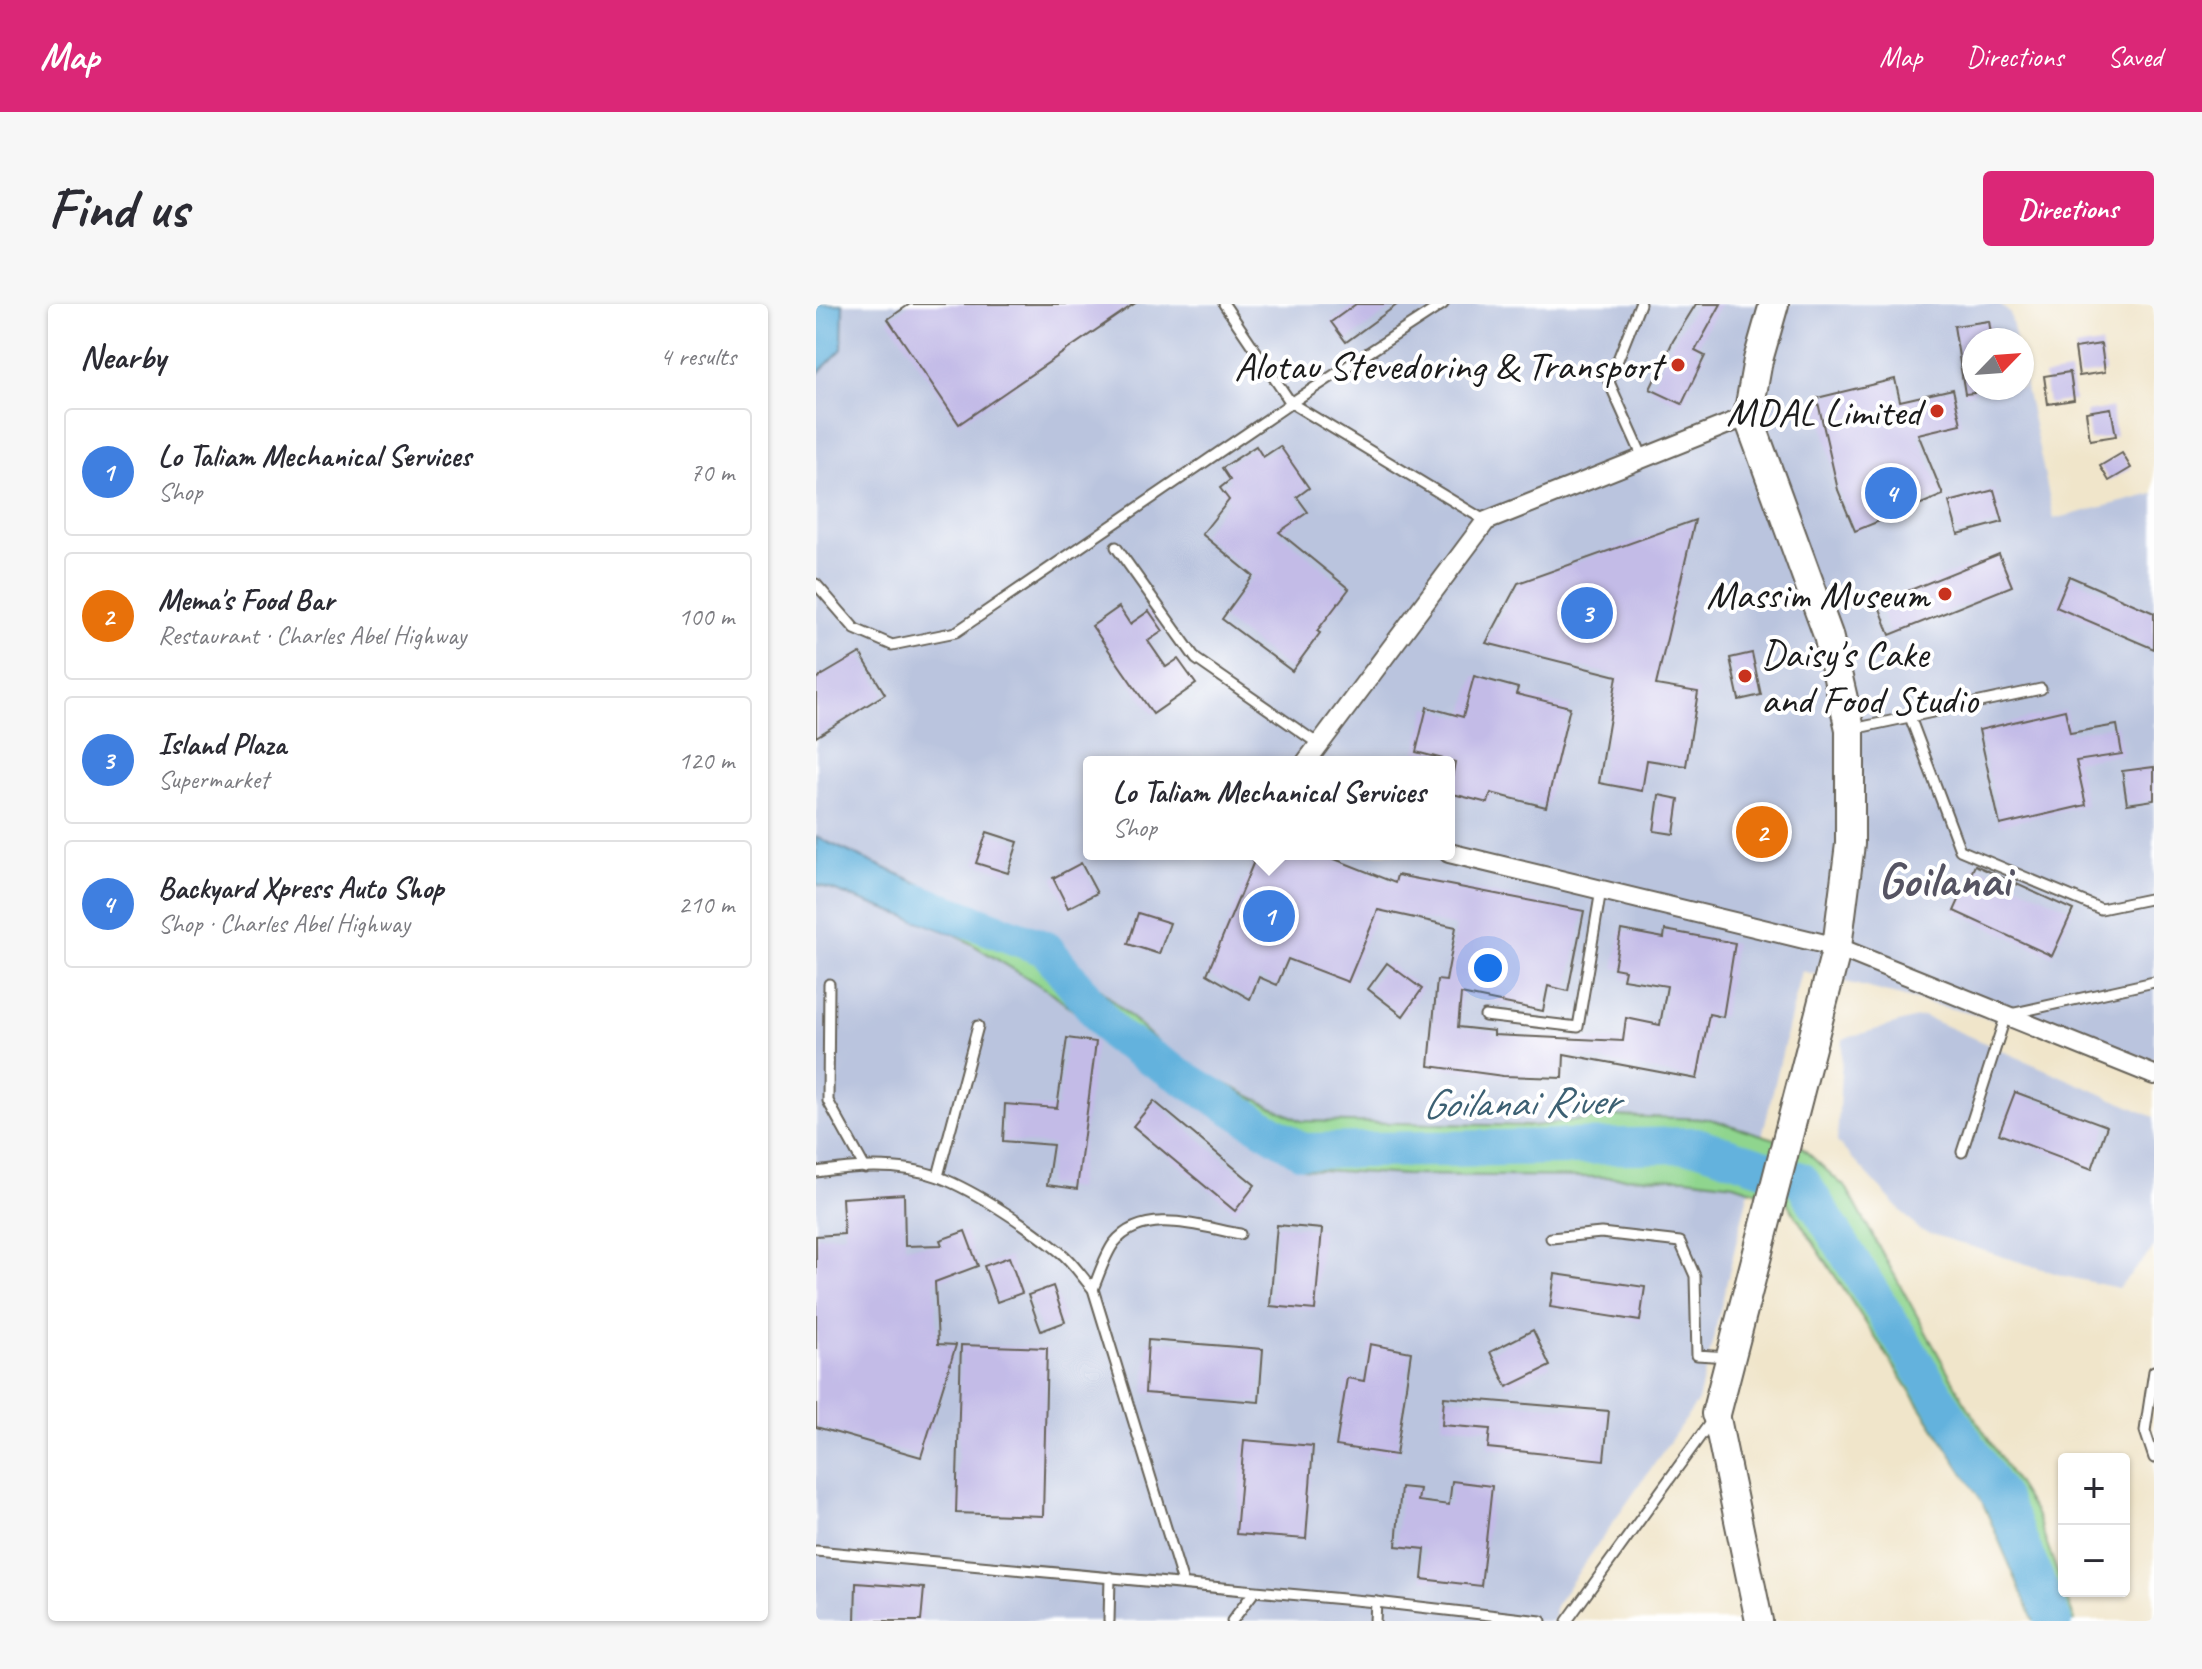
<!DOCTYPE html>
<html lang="en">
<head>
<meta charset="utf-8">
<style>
	:root { --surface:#fff; --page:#f7f7f7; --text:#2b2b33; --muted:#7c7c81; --line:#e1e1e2; --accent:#db2777 }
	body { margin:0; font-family:Caveat,sans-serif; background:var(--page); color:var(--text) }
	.controls { position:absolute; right:24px; bottom:24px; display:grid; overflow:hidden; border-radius:8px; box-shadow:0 2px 6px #0004 }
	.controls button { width:72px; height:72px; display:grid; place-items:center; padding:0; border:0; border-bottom:2px solid var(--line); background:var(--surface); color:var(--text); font:40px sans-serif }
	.compass { position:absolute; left:1146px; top:24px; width:72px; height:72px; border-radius:50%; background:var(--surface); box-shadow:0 2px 6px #0004; rotate:65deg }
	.you { position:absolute; left:672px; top:664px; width:28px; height:28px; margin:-20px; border:6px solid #fff; border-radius:50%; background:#1a73e8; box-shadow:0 0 0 12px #1a73e833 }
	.badge { display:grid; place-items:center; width:52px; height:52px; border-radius:50%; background:var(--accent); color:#fff; font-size:26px; font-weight:700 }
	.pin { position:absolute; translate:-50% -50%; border:4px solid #fff; box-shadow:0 2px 8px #0006 }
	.popup { position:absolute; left:267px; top:452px; width:372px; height:104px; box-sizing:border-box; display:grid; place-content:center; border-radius:8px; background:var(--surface); filter:drop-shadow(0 2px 6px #0005); font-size:26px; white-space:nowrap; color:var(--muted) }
	.popup b { font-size:30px; color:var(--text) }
	.popup::after { content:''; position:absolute; left:50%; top:100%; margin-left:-16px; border:16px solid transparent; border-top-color:var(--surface) }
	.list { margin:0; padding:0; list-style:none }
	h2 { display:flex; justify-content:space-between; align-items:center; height:104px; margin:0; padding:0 32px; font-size:34px }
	h2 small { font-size:26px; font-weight:400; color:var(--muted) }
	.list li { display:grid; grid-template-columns:52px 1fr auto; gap:24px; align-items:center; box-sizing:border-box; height:128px; margin:0 16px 16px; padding:0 16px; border:2px solid var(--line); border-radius:8px }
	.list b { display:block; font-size:30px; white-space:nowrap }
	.list p { margin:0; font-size:26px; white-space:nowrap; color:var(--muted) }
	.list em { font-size:26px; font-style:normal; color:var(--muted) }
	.map { position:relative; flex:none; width:1338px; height:1317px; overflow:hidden; border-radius:8px }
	header { display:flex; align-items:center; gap:48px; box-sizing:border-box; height:112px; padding:0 40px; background:var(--accent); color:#fff }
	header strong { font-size:38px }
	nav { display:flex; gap:44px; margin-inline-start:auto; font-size:28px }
	.intro { display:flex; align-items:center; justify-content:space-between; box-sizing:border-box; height:192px; padding:0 48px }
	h1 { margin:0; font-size:56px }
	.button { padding:20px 36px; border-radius:8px; background:var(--accent); color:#fff; font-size:28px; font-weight:700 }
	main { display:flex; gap:48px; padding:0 48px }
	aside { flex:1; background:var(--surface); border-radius:8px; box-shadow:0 2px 6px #0004 }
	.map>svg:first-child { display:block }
	.industrial { fill:#bac4de; fill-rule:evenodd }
	.green { fill:#8fd58e; stroke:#567855; stroke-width:2 }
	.water { fill:#63b2dd; stroke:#40677c; stroke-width:2 }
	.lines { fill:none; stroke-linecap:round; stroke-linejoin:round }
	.river { stroke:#63b2dd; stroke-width:36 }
	.building { fill:#c3bbe7 }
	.lane-casing { stroke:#666259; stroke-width:13 }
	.street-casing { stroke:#666259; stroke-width:22 }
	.secondary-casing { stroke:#666259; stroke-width:30 }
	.primary-casing { stroke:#666259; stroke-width:32 }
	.lane { stroke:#fff; stroke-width:9 }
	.street { stroke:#fff; stroke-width:18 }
	.secondary { stroke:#fff; stroke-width:26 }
	.primary { stroke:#fff; stroke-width:28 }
	.poi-dot { fill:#c8321e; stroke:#fff; stroke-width:3 }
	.labels { text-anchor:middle; stroke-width:8; stroke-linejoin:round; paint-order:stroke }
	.poi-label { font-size:40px; fill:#1c1c1c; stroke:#fff; text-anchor:end }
	.water-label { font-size:42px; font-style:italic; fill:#3c6073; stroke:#fff }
	.district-label { font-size:48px; font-weight:bold; fill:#565463; stroke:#fff }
</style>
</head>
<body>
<header>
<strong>Map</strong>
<nav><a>Map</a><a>Directions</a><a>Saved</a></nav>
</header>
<div class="intro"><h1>Find us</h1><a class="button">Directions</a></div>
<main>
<aside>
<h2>Nearby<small>4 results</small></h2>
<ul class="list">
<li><span class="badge" style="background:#3f7fe0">1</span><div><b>Lo Taliam Mechanical Services</b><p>Shop</p></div><em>70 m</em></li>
<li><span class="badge" style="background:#e8710a">2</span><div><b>Mema's Food Bar</b><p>Restaurant · Charles Abel Highway</p></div><em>100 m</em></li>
<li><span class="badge" style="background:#3f7fe0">3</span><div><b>Island Plaza</b><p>Supermarket</p></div><em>120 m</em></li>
<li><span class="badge" style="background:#3f7fe0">4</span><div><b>Backyard Xpress Auto Shop</b><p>Shop · Charles Abel Highway</p></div><em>210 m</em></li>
</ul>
</aside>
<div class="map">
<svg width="1338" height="1317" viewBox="0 0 1338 1317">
	<rect width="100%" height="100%" fill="#fff"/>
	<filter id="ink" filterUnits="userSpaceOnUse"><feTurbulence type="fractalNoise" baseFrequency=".0125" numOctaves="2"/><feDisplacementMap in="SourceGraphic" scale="16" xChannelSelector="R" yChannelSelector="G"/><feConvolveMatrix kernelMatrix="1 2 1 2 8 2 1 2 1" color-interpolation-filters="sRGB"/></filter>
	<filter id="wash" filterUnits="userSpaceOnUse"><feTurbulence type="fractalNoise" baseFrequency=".006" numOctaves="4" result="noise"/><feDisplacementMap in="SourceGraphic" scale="32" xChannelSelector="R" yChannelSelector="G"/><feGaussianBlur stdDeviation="1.8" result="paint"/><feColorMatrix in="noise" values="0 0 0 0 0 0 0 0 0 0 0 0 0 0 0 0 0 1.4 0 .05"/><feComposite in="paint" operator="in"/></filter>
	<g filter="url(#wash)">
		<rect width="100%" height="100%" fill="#f0e5ca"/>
		<g class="industrial">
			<path d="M 27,0 L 1183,0 L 1194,9 L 1200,36 L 1158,36 L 1158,84 L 1206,84 L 1206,65 L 1238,215 L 1338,190 L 1338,756 L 986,667 L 882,1097 L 739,1302 L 738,1317 L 0,1317 L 0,71 L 26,45 ZM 273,458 L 633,458 L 633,550 L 273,550 Z"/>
			<path d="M 1107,712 L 1338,813 L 1338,944 L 1302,984 L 1248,972 L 1103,926 L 1021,838 L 1027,735 Z"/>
		</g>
		<path class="green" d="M 153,602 L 229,634 L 361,756 L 485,817 L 717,822 L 799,812 L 894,815 L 985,843 L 1031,885 L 1147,1095 L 1220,1210 L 1259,1317 L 1218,1317 L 1166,1197 L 970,897 L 918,880 L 870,874 L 590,871 L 488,865 L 322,761 L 238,690 L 141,631 Z"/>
		<g class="water">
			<path d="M 0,0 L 27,0 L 26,45 L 0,71 Z"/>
			<path d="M 0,533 L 153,602 L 141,631 L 0,580 Z"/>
		</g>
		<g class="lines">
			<path class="river" d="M 101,597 L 230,645 L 300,732 L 486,847 L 881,841 L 985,876 L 1186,1196 L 1238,1317"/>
		</g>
		<g id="blocks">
			<g class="building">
				<path d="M 94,0 L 318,0 L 143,120 L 72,15 Z"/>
				<path d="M 540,0 L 582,0 L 530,38 L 515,18 Z"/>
				<path d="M 880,0 L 905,0 L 879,47 L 889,52 L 866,100 L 834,85 L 857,37 Z"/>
				<path d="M 1173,17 L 1176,36 L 1158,36 L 1158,89 L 1149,90 L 1138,22 Z"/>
				<path d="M 1285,40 L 1289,68 L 1263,72 L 1259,44 Z"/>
				<path d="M 1254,68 L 1258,96 L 1232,100 L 1228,72 Z"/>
				<path d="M 1079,75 L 1084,97 L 1137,85 L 1145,120 L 1102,130 L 1127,191 L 1039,227 L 1022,186 L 1001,94 Z"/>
				<path d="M 1295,104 L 1300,132 L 1274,136 L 1270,108 Z"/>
				<path d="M 440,142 L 447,153 L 464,142 L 493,184 L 481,193 L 492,208 L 463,228 L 533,285 L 501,327 L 504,329 L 476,367 L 406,315 L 437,272 L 386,230 L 413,196 L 404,184 L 414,176 L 406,164 Z"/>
				<path d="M 1306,149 L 1315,164 L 1293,177 L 1284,162 Z"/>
				<path d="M 1178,186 L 1187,218 L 1142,230 L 1133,198 Z"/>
				<path d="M 879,216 L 840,381 L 882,388 L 870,462 L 831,456 L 826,487 L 783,479 L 801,372 L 670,339 L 702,279 Z"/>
				<path d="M 1183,250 L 1196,282 L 1074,331 L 1062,299 Z"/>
				<path d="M 1253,272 L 1338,309 L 1338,345 L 1240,303 Z"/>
				<path d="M 303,303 L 314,320 L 333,307 L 347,327 L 332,337 L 350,363 L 362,355 L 380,380 L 337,410 L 276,322 Z"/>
				<path d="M 44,349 L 69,390 L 0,433 L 0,375 Z"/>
				<path d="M 936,349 L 945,391 L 923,396 L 914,354 Z"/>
				<path d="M 658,372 L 702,384 L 700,390 L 754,403 L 730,503 L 675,489 L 672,499 L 633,489 L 639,458 L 600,448 L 611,403 L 647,413 Z"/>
				<path d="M 1249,406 L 1254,429 L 1301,421 L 1306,450 L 1260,457 L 1270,501 L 1184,521 L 1163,426 Z"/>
				<path d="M 1338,463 L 1338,496 L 1311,500 L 1306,467 Z"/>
				<path d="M 843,491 L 863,495 L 858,530 L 838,527 Z"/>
				<path d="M 934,504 L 966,509 L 959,552 L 927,547 Z"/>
				<path d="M 171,528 L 202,538 L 192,569 L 160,559 Z"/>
				<path d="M 441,550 L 506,550 L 579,579 L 581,571 L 768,607 L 752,687 L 732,682 L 727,707 L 645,690 L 642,723 L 678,727 L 678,731 L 807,737 L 810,714 L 844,721 L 851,682 L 807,675 L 809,666 L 798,664 L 805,626 L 848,634 L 849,626 L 919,639 L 907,713 L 893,710 L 881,775 L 748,750 L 747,774 L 687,772 L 613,762 L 621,676 L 630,677 L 640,623 L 562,606 L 532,678 L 472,655 L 461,681 L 443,673 L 434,695 L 391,670 Z"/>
				<path d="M 265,559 L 281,589 L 252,604 L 237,574 Z"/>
				<path d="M 1159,561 L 1257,606 L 1236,652 L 1138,607 Z"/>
				<path d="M 322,609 L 354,619 L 343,650 L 312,640 Z"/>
				<path d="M 571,659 L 606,685 L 587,712 L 552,685 Z"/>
				<path d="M 251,734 L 280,738 L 261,885 L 231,881 L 237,841 L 187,837 L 189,800 L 241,804 Z"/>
				<path d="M 1199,788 L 1291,822 L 1276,865 L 1183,830 Z"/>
				<path d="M 338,797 L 439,881 L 419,907 L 317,822 Z"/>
				<path d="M 88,890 L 89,942 L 126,941 L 124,936 L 149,927 L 162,962 L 119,978 L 122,1040 L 140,1041 L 105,1153 L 0,1123 L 0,932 L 28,930 L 26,894 Z"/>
				<path d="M 461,921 L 506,925 L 499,1006 L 454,1002 Z"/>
				<path d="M 193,953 L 206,989 L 181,998 L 168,962 Z"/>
				<path d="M 739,970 L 829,983 L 824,1017 L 734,1003 Z"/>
				<path d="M 237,982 L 249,1018 L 225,1027 L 212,991 Z"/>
				<path d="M 717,1026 L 734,1062 L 691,1083 L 674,1048 Z"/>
				<path d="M 332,1036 L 447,1045 L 443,1098 L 329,1089 Z"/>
				<path d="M 554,1040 L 595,1048 L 580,1151 L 520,1142 L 531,1074 L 548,1077 Z"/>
				<path d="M 145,1041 L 231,1044 L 227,1212 L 140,1209 Z"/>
				<path d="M 628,1093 L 793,1107 L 788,1156 L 672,1144 L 674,1125 L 626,1121 Z"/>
				<path d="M 428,1136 L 497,1142 L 490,1235 L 420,1230 Z"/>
				<path d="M 636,1177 L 676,1182 L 665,1282 L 606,1275 L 609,1245 L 580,1242 L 585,1183 L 604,1185 L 602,1197 L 633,1201 Z"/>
				<path d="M 40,1279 L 108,1284 L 105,1317 L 39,1317 Z"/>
			</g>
		</g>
	</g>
	<g filter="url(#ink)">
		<use href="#blocks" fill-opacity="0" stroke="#666259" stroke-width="2"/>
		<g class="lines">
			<defs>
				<g id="lane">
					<path d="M 408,0 L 475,99 L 627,0"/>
					<path d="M 824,0 L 793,78 L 828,156"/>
					<path d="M 300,243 L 380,355 L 501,439"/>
					<path d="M 0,280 L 39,325 L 76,341 L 140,328 L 475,99 L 670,217"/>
					<path d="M 1094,413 L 1144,546 L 1285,605 L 1338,594"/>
					<path d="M 1037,425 L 1225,385"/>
					<path d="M 13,680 L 12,797 L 49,864"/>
					<path d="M 669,712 L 762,723 L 785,586"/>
					<path d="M 1146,848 L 1190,711 L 1338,678"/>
					<path d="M 0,868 C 38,862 86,859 123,873 C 161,888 212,922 244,948 C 256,957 266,973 277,985 L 367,1279"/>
					<path d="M 122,872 L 162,722"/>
					<path d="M 735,934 L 785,929 L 864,938 L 879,972 L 881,1051 L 912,1053"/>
					<path d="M 277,985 C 283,971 289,951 298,939 C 328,902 385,923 424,930"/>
					<path d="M 1338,1067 L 1329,1127 L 1338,1154"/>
					<path d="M 0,1247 L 560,1298 L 725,1317"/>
					<path d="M 293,1317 L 294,1273"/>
					<path d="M 416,1317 L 438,1288"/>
					<path d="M 559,1317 L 560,1298"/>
					<path d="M 751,1317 L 896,1116"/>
				</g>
				<g id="street">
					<path d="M 490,458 L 670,217 L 932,112"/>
					<path d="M 633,549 L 1021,643 L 1338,771"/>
				</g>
				<path id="secondary" d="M 900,1110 L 943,1317"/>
				<path id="primary" d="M 900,1110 L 1021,643 L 1034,540 L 1034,425 L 1012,331 L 932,112 L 942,56 L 958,0"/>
			</defs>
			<use href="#lane" class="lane-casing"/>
			<use href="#street" class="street-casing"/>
			<use href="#secondary" class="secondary-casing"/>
			<use href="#primary" class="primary-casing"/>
			<use href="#lane" class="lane"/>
			<use href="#street" class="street"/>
			<use href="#secondary" class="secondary"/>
			<use href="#primary" class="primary"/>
		</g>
	</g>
	<g class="poi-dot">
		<circle cx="862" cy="61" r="8"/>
		<circle cx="1121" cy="107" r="8"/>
		<circle cx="1129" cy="290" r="8"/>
		<circle cx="929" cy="372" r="8"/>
	</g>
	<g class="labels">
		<g class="poi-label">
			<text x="846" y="75">Alotau Stevedoring &amp; Transport</text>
			<text x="1105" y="121">MDAL Limited</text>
			<text x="1113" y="304">Massim Museum</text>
			<text x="945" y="363" text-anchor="start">Daisy's Cake<tspan x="945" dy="46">and Food Studio</tspan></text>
		</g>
		<g class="water-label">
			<text transform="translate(704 797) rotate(-1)" y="15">Goilanai River</text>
		</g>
		<g class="district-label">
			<text x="1128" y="592">Goilanai</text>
		</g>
	</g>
</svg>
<div class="controls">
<button>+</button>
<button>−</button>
</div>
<svg class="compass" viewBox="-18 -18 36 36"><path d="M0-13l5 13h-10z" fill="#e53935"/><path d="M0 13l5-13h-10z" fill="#7c7c81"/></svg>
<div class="you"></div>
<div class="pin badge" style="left:453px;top:612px;background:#3f7fe0">1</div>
<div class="popup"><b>Lo Taliam Mechanical Services</b>Shop</div>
<div class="pin badge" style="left:946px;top:528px;background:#e8710a">2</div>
<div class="pin badge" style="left:771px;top:309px;background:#3f7fe0">3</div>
<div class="pin badge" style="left:1075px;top:189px;background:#3f7fe0">4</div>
</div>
</main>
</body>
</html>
